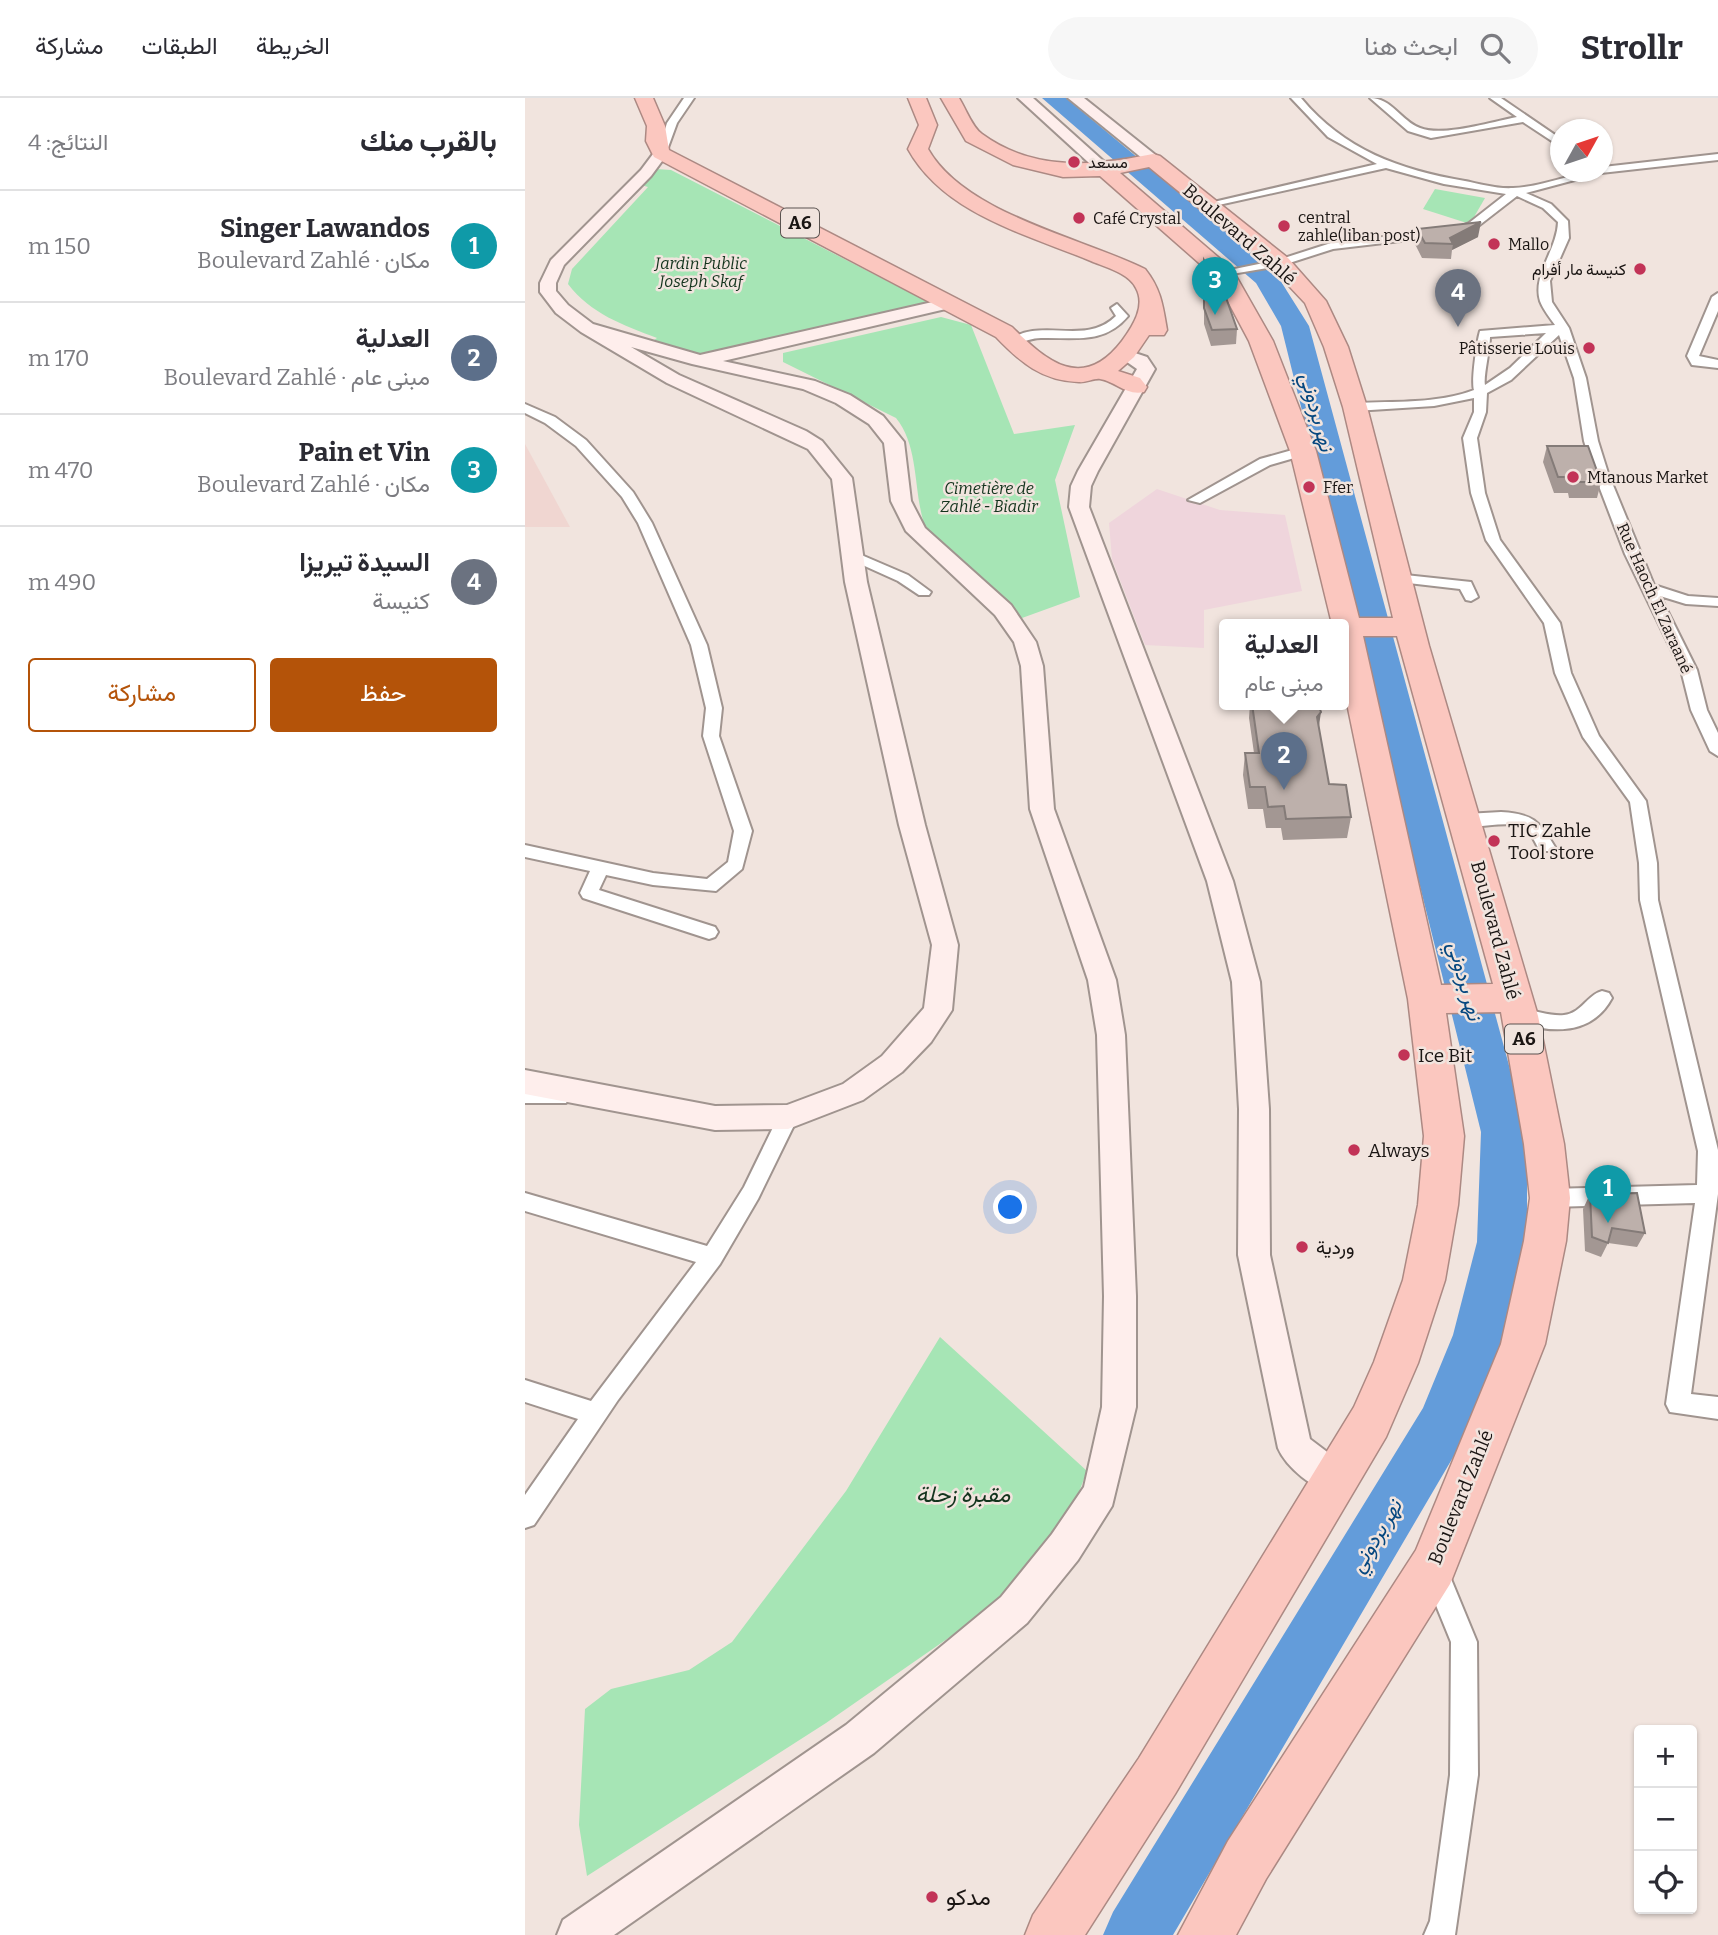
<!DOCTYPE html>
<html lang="ar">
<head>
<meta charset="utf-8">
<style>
	:root { --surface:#fff; --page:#f7f7f7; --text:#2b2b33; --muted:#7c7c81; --line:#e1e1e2; --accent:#b45309 }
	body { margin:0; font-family:Bitter,Vazirmatn,serif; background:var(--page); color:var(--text); direction:rtl }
	.controls { position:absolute; right:21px; bottom:21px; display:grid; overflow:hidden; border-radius:7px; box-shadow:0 2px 5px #0004 }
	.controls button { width:63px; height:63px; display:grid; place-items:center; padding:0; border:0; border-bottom:2px solid var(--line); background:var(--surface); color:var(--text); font:35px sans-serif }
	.compass { position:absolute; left:1025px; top:21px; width:63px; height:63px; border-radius:50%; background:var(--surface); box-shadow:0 2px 5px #0004; rotate:50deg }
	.you { position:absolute; left:486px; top:1110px; width:24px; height:24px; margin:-18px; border:5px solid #fff; border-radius:50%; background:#1a73e8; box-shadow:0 0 0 10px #1a73e833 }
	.badge { display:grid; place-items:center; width:46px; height:46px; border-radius:50%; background:var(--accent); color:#fff; font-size:23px; font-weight:700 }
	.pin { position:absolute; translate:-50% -58px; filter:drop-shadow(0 2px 4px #0008) }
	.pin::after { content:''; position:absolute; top:37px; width:24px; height:21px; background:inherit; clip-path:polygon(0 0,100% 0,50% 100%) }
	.popup { position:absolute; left:694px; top:521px; width:130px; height:91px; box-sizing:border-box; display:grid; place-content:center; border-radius:7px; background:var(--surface); filter:drop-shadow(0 2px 5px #0005); font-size:23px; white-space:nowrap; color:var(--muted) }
	.popup b { font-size:26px; color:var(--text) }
	.popup::after { content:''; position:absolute; left:50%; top:100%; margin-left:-14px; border:14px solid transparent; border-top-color:var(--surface) }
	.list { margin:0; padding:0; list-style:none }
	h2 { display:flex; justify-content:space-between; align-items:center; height:91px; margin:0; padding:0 28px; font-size:30px }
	h2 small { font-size:23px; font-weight:400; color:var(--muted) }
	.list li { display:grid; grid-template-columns:46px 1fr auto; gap:21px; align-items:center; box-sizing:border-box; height:112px; padding:0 28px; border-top:2px solid var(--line) }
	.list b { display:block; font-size:26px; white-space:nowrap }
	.list p { margin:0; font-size:23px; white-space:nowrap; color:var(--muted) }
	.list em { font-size:23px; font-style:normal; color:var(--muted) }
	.actions { display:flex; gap:14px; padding:21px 28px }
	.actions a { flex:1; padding:16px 0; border:2px solid var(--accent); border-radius:7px; text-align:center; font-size:24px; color:var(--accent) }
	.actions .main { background:var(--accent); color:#fff }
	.icon { flex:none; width:38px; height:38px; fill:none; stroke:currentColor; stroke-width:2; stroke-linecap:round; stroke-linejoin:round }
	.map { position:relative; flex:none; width:1193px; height:1837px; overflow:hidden; direction:ltr }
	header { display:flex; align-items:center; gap:42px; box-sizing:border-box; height:98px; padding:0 35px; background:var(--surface); border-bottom:2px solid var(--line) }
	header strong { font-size:33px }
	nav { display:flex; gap:38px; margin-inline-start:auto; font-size:24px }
	.search { width:490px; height:63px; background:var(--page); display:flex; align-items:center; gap:18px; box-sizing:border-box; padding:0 24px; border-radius:38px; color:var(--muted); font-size:26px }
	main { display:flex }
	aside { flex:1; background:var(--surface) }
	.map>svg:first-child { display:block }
	.commercial { fill:#efd5dc }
	.medical { fill:#f0d6d1 }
	.green { fill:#a6e5b5 }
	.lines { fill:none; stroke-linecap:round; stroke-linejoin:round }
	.river { fill:#639cda; fill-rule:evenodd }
	.street-casing { stroke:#a0948f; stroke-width:4 }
	.secondary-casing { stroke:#a0948f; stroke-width:4 }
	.highway-casing { stroke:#ac8983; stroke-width:3 }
	.street { fill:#fff; fill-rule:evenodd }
	.secondary { fill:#feeeec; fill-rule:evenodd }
	.highway { fill:#fbc7bf; fill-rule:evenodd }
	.wall { fill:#a39793 }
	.shaded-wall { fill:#847b78 }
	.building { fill:#bdb0ab; stroke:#847b78; stroke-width:2 }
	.poi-dot { fill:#c23357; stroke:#f1e4de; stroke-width:2.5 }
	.labels { text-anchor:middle; stroke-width:5; stroke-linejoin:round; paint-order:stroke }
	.far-poi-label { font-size:16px; fill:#1a1513; stroke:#f1e4de; text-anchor:start }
	.far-park-label { font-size:16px; font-style:italic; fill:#13341d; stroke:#f1e4de }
	.far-street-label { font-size:16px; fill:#1a1513; stroke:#f1e4de }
	.shield { fill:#f1e4de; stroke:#5a5350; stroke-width:2 }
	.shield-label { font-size:18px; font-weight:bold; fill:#1a1513 }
	.street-label { font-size:19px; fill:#1a1513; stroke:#f1e4de }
	.poi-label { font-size:19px; fill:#1a1513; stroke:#f1e4de; text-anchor:start }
	.water-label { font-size:21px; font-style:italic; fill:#05477f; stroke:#f1e4de }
	.near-park-label { font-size:23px; font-style:italic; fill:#13341d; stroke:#f1e4de }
	.near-poi-label { font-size:23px; fill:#1a1513; stroke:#f1e4de; text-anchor:start }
</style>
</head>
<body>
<header>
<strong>Strollr</strong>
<div class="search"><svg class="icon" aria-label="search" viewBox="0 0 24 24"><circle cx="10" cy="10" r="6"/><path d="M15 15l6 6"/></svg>ابحث هنا</div>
<nav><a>الخريطة</a><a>الطبقات</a><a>مشاركة</a></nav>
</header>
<main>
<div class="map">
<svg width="1193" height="1837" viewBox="0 0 1193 1837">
	<rect width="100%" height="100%" fill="#f1e4de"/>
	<path class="commercial" d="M 632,391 L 695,412 L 760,417 L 777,493 L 679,512 L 679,550 L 620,547 L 587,461 L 584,425 Z"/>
	<path class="medical" d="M 0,346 L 45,429 L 0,429 Z"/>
	<g class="green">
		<path d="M 131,71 L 146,72 L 403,204 L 402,210 L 191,261 L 126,244 L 132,240 C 98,227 66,216 43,186 L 47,171 L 123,89 L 116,87 Z"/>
		<path d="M 910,91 L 960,100 L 945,126 L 898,111 Z"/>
		<path d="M 416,219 L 446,227 L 489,336 L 550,327 L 530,382 L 555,499 L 497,520 L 402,434 C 387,397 396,351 371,320 L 258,264 L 258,255 Z"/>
		<path d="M 415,1239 L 562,1373 L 538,1436 L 481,1500 L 301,1625 L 62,1778 L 54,1727 L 60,1611 L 86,1591 L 164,1572 L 207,1544 L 321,1393 Z"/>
	</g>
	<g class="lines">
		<path class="river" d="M 517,0 L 541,0 L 750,174 L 784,228 L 1002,1034 L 1002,1144 L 980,1237 L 937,1344 L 648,1837 L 578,1837 L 588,1814 L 898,1310 L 928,1237 L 952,1144 L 956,1034 L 756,228 L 731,185 Z"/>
		<defs>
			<g id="street">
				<path d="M 159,0 L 169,0 L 152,25 L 141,55 L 132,57 L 142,25 Z"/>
				<path d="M 766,0 L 776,0 C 819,52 875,72 940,83 C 955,86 972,91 988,90 C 1019,89 1046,74 1078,74 L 1078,69 L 1193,56 L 1193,62 L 1076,75 L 1001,95 L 1026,106 L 1043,123 L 1044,140 L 1025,183 L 1027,204 L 1044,230 L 1061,280 L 1073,343 L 1083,375 L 1129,487 L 1163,498 L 1193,500 L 1193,508 L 1161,506 L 1135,498 L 1172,572 L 1182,612 L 1193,635 L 1193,658 L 1185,653 L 1166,612 L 1156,572 L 1100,456 L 1069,375 L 1059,343 L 1049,280 L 1034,237 L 986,282 L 962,295 L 961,314 L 952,340 L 960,395 L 975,442 L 1035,525 L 1046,575 L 1074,638 L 1121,703 L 1132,765 L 1133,802 L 1193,1052 L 1193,1096 L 1166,1296 L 1193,1299 L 1193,1321 L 1145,1314 L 1141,1306 L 1170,1105 L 1025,1109 L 1018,1106 L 1014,1100 L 1018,1094 L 1025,1091 L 1172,1087 L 1173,1053 L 1115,802 L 1114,765 L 1105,704 L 1058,639 L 1030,575 L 1019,525 L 961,442 L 946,395 L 938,340 L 949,314 L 949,300 L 909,308 L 830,313 L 824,309 L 830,305 C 869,303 912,306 949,292 C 946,283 952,243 955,233 L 1030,227 C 1025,220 1018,211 1015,203 C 1007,177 1032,152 1033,124 L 1018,110 L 992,98 L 952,129 L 935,136 L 808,151 L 755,168 L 695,178 L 695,174 L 753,162 L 806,145 L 929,131 L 944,125 L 981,96 L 919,86 L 861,70 L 680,110 L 680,106 L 852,66 L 803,39 ZM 1021,235 L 985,270 L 960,287 C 958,279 965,252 965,239 Z"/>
				<path d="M 845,0 C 867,0 876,23 895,30 C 918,39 966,24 992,19 L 965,0 L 976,0 L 1036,41 L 1036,49 L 998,24 L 906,40 L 883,33 Z"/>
				<path d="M 1193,195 L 1193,213 L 1174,258 L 1193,262 L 1193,270 L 1167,267 L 1162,258 L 1187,199 Z"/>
				<path d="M 592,206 L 603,218 C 579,247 549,239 516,240 C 507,240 498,244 489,247 L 483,243 C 515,218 560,249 591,218 L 586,210 Z"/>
				<path d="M 0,306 L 30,319 L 61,342 L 108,394 L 127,425 L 182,547 L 197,610 L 194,638 L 227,733 L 217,771 L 191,793 L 128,787 L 81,777 L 74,792 L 190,829 L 193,834 L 190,839 L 184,841 L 58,800 L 55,795 L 65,773 L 0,759 L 0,747 L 128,775 L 182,781 L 203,764 L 209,733 L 178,638 L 181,610 L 166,547 L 113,425 L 97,399 L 51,348 L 20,325 L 0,315 Z"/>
				<path d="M 778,349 L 783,350 L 783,356 L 745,367 L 675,405 L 663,402 L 735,361 Z"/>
				<path d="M 327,453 L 383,477 L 406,494 L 404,497 L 394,497 L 373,483 L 322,460 L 322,454 Z"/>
				<path d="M 871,476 L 946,484 L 953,499 L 946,503 L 941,502 L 935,491 L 866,483 L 866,477 Z"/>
				<path d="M 976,714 C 1008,716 1014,723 1030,749 L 1027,753 L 1015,753 C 1011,747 1008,738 1003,733 C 985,716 944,738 932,722 L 941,716 Z"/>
				<path d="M 1077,893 L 1084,895 L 1087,900 C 1066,939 1024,935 988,923 L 985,918 L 988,913 C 1003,908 1022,919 1039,917 C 1057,915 1062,897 1077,893 Z"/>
				<path d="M 0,989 L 41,993 L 44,999 L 41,1005 L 0,1005 Z"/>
				<path d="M 263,1011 L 270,1013 L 273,1019 L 233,1101 L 195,1166 L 93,1302 L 9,1427 L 0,1430 L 0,1397 L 53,1321 L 0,1304 L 0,1282 L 66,1303 L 171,1164 L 0,1113 L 0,1095 L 182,1148 L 219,1089 L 256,1013 Z"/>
				<path d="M 910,1460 L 919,1464 L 952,1544 L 953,1677 L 930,1837 L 899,1837 L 905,1823 L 925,1677 L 926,1544 L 897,1473 L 901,1464 Z"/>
			</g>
			<g id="secondary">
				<path d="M 493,0 L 508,0 L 585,69 L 585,75 L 575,75 Z"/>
				<path d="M 543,0 L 559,0 L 633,59 L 633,65 L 623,65 Z"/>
				<path d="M 136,51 L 143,55 L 126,78 L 39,167 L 31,185 L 31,193 L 43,207 L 68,226 L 175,257 L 425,200 L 434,205 L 425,210 L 198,263 L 290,283 L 325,297 L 358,318 L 379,344 L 386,403 L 400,430 L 486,507 L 511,544 L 518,568 L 529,711 L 591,882 L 600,937 L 611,1198 L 611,1309 L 587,1408 L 553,1462 L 502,1525 L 349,1655 L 89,1837 L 32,1837 L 38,1822 L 321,1627 L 476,1499 L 527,1436 L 559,1389 L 577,1309 L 579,1198 L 572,937 L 563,882 L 505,711 L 496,568 L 489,544 L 470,517 L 381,433 L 366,403 L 359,345 L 344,326 L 311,305 L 278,291 L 167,266 L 106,249 L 154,277 L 281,333 L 297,343 L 327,380 L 342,484 L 400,727 L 433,847 L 427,912 L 406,944 L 377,974 L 338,1002 L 263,1031 L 190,1032 L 0,996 L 0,972 L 190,1008 L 262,1007 L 318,986 L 357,958 L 399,910 L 407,847 L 374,727 L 320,484 L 307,381 L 283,351 L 142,285 L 56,234 L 31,215 L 15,194 L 15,185 L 26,162 L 116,72 L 131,52 Z"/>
				<path d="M 601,252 L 622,259 L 630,271 L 573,373 L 566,388 L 564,409 L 708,783 L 735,884 L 744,1011 L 745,1157 L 785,1341 L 822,1369 L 828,1381 L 822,1393 L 810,1398 C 789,1390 762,1371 753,1350 L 713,1157 L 714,1011 L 707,884 L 682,783 L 544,409 L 546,388 L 553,373 L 612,271 L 592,257 Z"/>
			</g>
			<g id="highway">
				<path d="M 110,0 L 128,0 L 140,28 L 144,52 L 487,229 C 522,264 558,294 597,243 C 608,228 621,208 611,190 C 604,175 580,169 566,163 C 501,136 419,116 383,51 L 394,27 L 383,0 L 401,0 L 412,27 L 403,51 C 440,116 555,139 620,171 C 636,191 638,208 642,232 L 639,237 L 624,237 L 609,259 L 593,273 L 615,280 L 622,289 L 619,294 C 601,298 590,283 575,281 C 569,280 561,285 554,284 C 517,283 495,264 471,239 L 129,59 L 121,43 L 122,28 Z"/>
				<path d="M 416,0 L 434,0 C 441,11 447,29 457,36 C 509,74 569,68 628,56 L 635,58 L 763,160 L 801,203 L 823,249 L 842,309 L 904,548 L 1013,918 L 1039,1046 L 1045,1100 L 1041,1143 L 1020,1246 L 925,1486 L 741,1781 L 711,1837 L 653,1837 L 703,1743 L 891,1452 L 976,1246 L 999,1143 L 1005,1100 L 999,1046 L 976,914 L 921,915 L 939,1038 L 933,1107 L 920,1182 L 893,1265 L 861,1339 L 650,1696 L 560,1837 L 500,1837 L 508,1817 L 614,1660 L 829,1309 L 849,1264 L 878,1182 L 893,1107 L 899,1038 L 883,901 L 818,586 L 818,526 L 807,526 L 765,353 L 724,243 L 690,179 L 575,78 L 538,79 L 488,67 L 441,43 ZM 624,69 L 747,170 L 780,205 L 799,249 L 818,309 L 868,520 L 834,520 L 791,353 L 748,243 L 707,171 L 595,75 ZM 838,538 L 872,538 L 968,886 L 916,887 Z"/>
			</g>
		</defs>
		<use href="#street" class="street-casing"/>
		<use href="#secondary" class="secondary-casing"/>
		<use href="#highway" class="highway-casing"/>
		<use href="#street" class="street"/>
		<use href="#secondary" class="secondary"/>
		<use href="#highway" class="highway"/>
	</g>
	<g class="wall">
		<path d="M 892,131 L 953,139 L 927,152 L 926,161 L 897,160 L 890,146 Z"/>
		<path d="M 679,162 L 712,231 L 711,246 L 686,248 L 679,226 Z"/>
		<path d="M 1022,348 L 1076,384 L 1072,400 L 1044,400 L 1043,395 L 1029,395 L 1018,364 Z"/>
		<path d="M 725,606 L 793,606 L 794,630 L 804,686 L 826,719 L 822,740 L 758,742 L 756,730 L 741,730 L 738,711 L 723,711 L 718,677 L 720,655 L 729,655 L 724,620 Z"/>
		<path d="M 1065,1096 L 1120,1135 L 1112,1149 L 1083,1145 L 1076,1159 L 1060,1153 L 1058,1111 Z"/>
	</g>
	<g class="shaded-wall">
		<path d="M 956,124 L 953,139 L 927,152 L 928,146 L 925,140 Z"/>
		<path d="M 796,614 L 793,635 L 792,619 Z"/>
	</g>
	<g class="building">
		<path d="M 956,124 L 925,140 L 928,146 L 900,145 L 892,131 Z"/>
		<path d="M 679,162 L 699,194 L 712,231 L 687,232 L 679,210 Z"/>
		<path d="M 1022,348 L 1063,348 L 1076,384 L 1048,384 L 1047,379 L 1033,379 Z"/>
		<path d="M 727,606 L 793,606 L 796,614 L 792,619 L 804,686 L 821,687 L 826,719 L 761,721 L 759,708 L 743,709 L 740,689 L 725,689 L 720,655 L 734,655 Z"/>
		<path d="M 1112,1095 L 1120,1135 L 1087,1130 L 1083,1145 L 1067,1139 L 1065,1096 Z"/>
	</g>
	<g class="poi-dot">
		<circle cx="549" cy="64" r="7"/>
		<circle cx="554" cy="120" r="7"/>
		<circle cx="759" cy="128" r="7"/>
		<circle cx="969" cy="146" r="7"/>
		<circle cx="1115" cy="171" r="7"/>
		<circle cx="1064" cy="250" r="7"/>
		<circle cx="1048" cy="379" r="7"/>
		<circle cx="784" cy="389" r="7"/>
		<circle cx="969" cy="743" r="7"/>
		<circle cx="879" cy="957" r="7"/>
		<circle cx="829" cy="1052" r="7"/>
		<circle cx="777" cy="1149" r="7"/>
		<circle cx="407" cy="1799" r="7"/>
	</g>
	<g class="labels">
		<g class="far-poi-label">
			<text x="563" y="70">مسعد</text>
			<text x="773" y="125">central<tspan x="773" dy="18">zahle(liban post)</tspan></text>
			<text x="568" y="126">Café Crystal</text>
			<text x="983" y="152">Mallo</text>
			<text x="1101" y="177" text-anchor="end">كنيسة مار أفرام</text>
			<text x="1050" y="256" text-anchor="end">Pâtisserie Louis</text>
			<text x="1062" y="385">Mtanous Market</text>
			<text x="798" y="395">Ffer</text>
		</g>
		<g class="far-park-label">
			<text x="176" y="171">Jardin Public<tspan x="176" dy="18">Joseph Skaf</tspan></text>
			<text x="464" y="396">Cimetière de<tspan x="464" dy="18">Zahlé - Biadir</tspan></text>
		</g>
		<g class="far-street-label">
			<text transform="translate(1130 500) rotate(66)" y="6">Rue Haoch El Zaraané</text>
		</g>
		<g class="shield">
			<rect x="256" y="110.5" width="38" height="29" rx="5"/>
			<rect x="980" y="926.5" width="38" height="29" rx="5"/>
		</g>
		<g class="shield-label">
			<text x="275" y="131">A6</text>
			<text x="999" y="947">A6</text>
		</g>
		<g class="street-label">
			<text transform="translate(715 136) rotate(41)" y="7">Boulevard Zahlé</text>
			<text transform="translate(971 832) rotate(75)" y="7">Boulevard Zahlé</text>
			<text transform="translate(935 1399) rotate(-68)" y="7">Boulevard Zahlé</text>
		</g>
		<g class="poi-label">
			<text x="983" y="739">TIC Zahle<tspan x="983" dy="22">Tool store</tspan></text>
			<text x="893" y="964">Ice Bit</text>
			<text x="843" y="1059">Always</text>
			<text x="791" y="1156">وردية</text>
		</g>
		<g class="water-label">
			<text transform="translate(792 314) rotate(75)" y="7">نهر بردوني</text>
			<text transform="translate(940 883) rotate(75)" y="7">نهر بردوني</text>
			<text transform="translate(851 1438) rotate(-59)" y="7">نهر بردوني</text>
		</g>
		<g class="near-park-label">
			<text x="438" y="1404">مقبرة زحلة</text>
		</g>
		<g class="near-poi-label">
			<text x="421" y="1807">مدكو</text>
		</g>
	</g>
</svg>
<div class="controls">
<button>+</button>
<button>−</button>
<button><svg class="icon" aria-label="locate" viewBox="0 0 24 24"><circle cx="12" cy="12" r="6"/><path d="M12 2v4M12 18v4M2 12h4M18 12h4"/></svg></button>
</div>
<svg class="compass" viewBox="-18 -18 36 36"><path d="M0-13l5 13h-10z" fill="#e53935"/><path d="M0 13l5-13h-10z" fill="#7c7c81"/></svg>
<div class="you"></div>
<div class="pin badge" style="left:1083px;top:1125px;background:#0f9aa8">1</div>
<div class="pin badge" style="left:759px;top:692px;background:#5c6f8a">2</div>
<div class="popup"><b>العدلية</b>مبنى عام</div>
<div class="pin badge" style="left:690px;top:217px;background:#0f9aa8">3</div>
<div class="pin badge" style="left:933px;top:229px;background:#6b7280">4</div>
</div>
<aside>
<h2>بالقرب منك<small>النتائج: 4</small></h2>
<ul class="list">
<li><span class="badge" style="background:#0f9aa8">1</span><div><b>Singer Lawandos</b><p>مكان · Boulevard Zahlé</p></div><em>150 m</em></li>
<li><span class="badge" style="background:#5c6f8a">2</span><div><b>العدلية</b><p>مبنى عام · Boulevard Zahlé</p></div><em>170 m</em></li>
<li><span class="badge" style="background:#0f9aa8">3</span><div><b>Pain et Vin</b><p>مكان · Boulevard Zahlé</p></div><em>470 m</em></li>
<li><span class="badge" style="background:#6b7280">4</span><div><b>السيدة تيريزا</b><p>كنيسة</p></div><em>490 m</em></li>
</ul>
<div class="actions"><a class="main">حفظ</a><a>مشاركة</a></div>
</aside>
</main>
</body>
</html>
